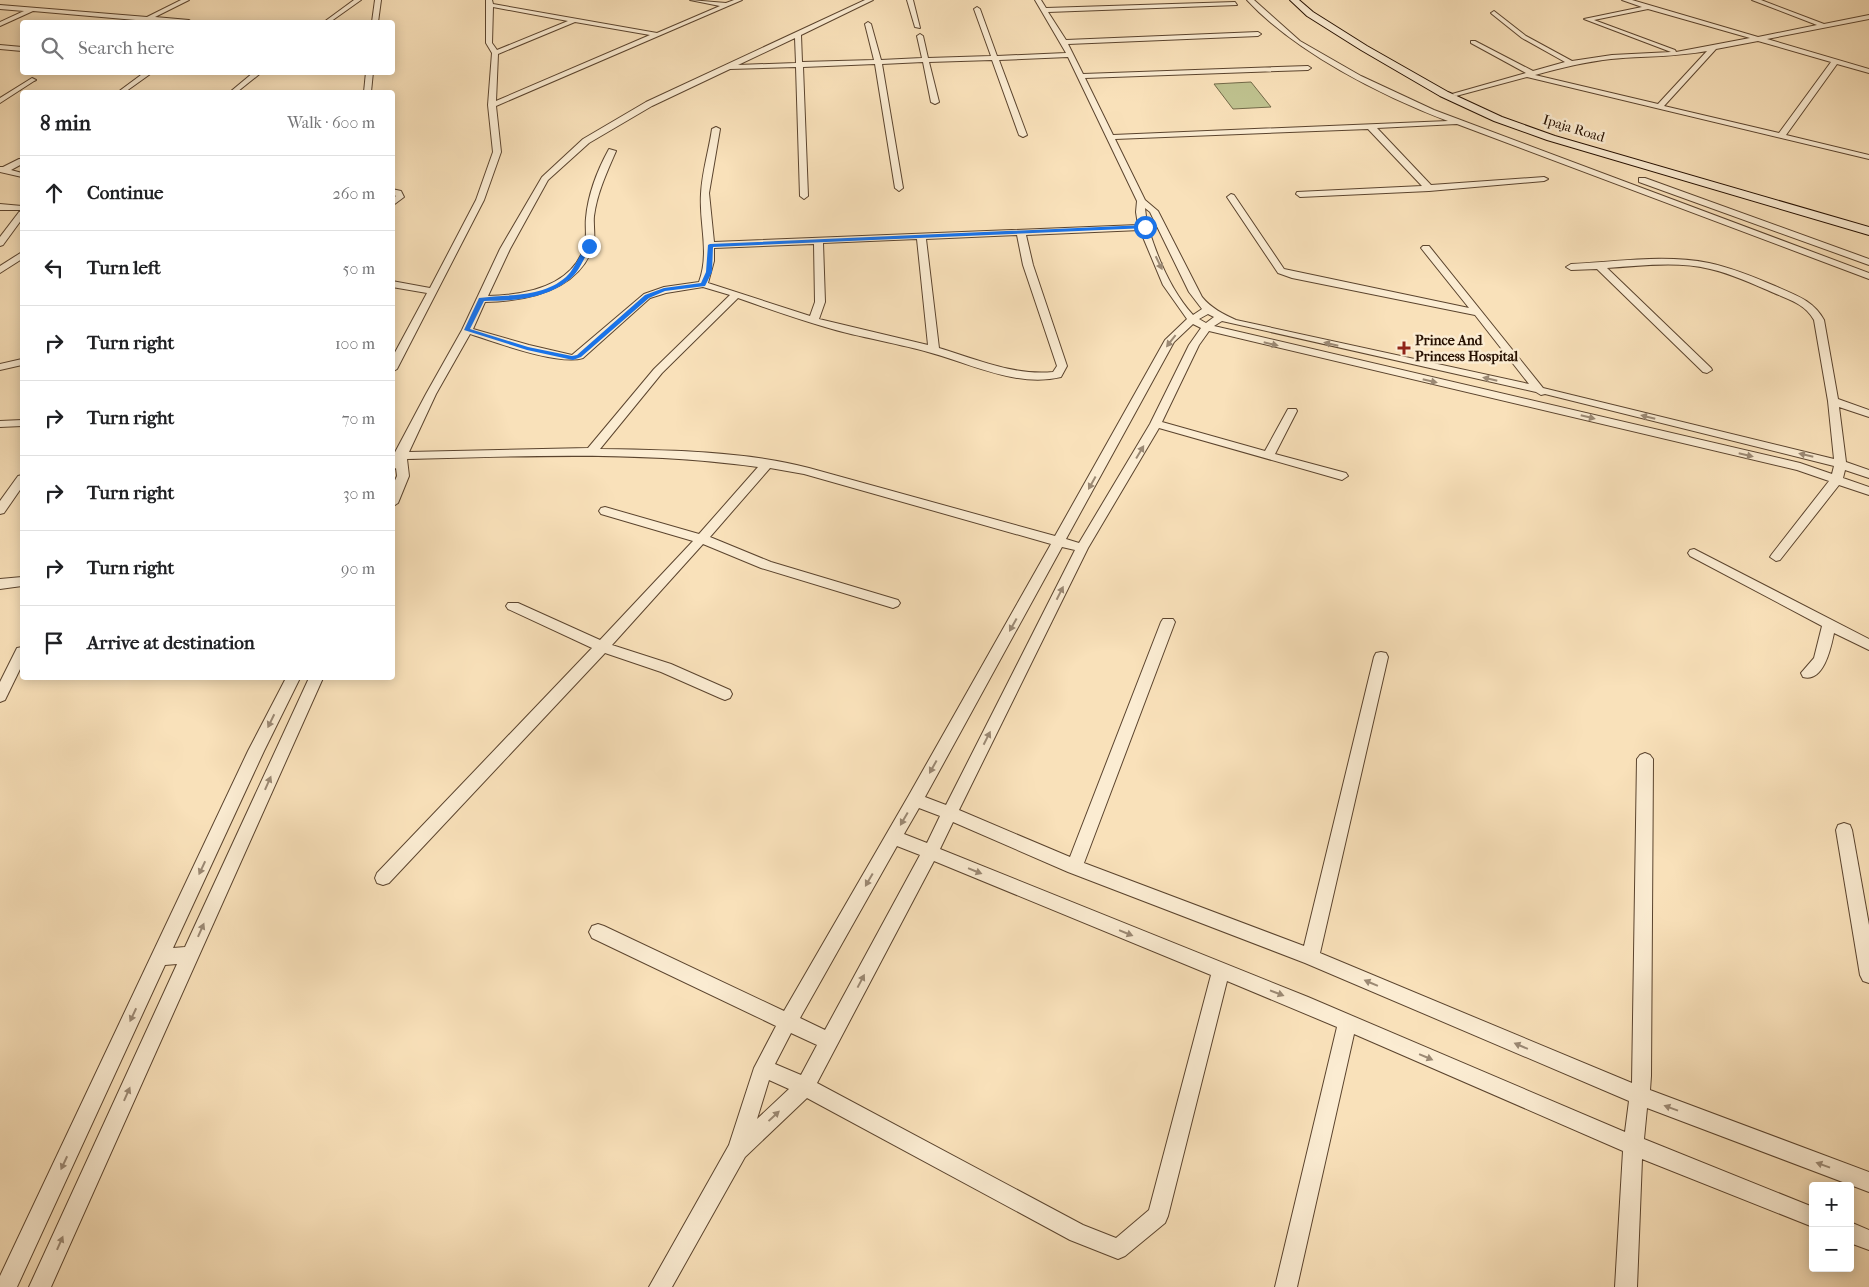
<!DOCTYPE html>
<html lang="en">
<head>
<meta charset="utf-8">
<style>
	:root { --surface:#fff; --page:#f6f6f6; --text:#202124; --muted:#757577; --line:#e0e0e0 }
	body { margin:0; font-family:"IM FELL French Canon",serif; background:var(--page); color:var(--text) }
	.controls { position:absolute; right:15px; bottom:15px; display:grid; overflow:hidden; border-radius:5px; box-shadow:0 2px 12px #0003 }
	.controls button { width:45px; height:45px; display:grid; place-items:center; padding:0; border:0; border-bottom:1px solid var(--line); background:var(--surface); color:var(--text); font:25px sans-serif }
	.stop { position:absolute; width:15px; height:15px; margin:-11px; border:4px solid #1a73e8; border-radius:50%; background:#fff }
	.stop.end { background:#1a73e8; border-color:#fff; box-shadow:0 1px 5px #0008 }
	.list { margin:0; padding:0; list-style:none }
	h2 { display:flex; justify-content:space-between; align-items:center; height:65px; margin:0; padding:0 20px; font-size:21px }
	h2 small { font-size:16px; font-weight:400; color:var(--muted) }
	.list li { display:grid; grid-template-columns:32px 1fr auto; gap:15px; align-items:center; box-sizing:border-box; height:75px; padding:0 20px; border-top:1px solid var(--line) }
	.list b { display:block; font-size:19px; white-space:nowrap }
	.list em { font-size:16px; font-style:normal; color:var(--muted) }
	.icon { flex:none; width:28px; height:28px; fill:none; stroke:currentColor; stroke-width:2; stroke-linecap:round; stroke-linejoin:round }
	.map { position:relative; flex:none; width:1869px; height:1287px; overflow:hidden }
	.search { position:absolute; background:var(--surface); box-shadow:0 2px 12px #0003; left:20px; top:20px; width:375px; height:55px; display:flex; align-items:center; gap:12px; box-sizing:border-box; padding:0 18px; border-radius:5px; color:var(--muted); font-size:19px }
	.panel { position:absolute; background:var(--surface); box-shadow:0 2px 12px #0003; left:20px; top:90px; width:375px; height:590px; border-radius:5px }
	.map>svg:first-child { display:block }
	.green { fill:#bfc28f; stroke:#726948 }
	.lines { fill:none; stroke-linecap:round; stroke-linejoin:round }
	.minor-casing { stroke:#5b442e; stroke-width:2 }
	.secondary-casing { stroke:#261000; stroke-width:2 }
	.minor { fill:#fbecd2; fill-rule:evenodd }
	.secondary { fill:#fbecd2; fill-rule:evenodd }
	.oneway { fill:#9b8974 }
	.route { fill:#1a73e8 }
	.poi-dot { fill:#8f2418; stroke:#fbecd2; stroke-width:2 }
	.labels { text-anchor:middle; stroke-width:5; stroke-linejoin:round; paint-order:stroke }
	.far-street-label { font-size:14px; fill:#261000; stroke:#fbecd2 }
	.far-poi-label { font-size:14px; font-weight:bold; fill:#261000; stroke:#fbecd2; text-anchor:start }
</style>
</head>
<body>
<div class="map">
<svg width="1869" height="1287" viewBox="0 0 1869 1287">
	<rect width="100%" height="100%" fill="#f9e1ba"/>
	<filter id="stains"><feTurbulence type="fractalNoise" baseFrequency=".004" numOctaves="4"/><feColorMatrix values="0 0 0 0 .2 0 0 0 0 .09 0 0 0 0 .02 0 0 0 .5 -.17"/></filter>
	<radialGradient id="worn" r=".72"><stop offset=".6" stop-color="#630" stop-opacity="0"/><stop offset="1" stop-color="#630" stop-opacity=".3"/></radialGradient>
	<path class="green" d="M 1251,82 L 1271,107 L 1233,109 L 1214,84 Z"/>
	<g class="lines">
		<defs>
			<g id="minor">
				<path d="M 181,0 L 189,0 L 155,17 L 189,20 L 192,22 L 147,21 L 33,11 L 0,26 L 0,22 L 24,11 L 0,9 L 0,5 L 147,17 Z"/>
				<path d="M 354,0 L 361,0 L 330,22 L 324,22 Z"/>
				<path d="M 375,0 L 381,0 L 378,22 L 372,22 Z"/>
				<path d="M 486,0 L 492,0 L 493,4 L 657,33 L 720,6 L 690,0 L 726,3 L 734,0 L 742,0 L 496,106 L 501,152 L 484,200 L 397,369 L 392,372 L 392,358 L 427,293 L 392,287 L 392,281 L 430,288 L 476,200 L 493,152 L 488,105 L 492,53 L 486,43 ZM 493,7 L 568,21 L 497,50 L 492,43 ZM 575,22 L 650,35 L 496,101 L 498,54 Z"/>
				<path d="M 865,0 L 873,0 L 801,35 L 802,62 L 874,60 L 865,24 L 868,22 L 871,24 L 881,60 L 922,58 L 917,36 L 920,34 L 923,36 L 928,58 L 991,56 L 974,9 L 977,7 L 980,9 L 997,56 L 1066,53 L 1035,0 L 1041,0 L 1046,8 L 1235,2 L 1237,5 L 1048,12 L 1066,40 L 1258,32 L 1261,34 L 1258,36 L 1068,44 L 1083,74 L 1308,66 L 1311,68 L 1308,70 L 1085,78 L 1113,135 L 1448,121 C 1382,96 1295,52 1247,0 L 1254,0 L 1300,41 L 1361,76 L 1434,110 L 1869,273 L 1869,279 L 1457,124 L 1377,128 L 1431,185 L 1544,177 L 1548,179 L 1544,181 L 1429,191 L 1300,197 L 1296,194 L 1297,192 L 1422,186 L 1368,129 L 1115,139 L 1145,200 L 1158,211 L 1202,297 C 1211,308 1223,314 1236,320 L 1529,384 L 1475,315 L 1292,278 L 1278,273 L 1227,197 L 1231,194 L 1234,195 L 1284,269 L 1469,308 L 1421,248 L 1423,246 L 1429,246 L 1543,388 L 1834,459 L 1828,401 L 1814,320 C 1805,304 1790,300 1774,293 C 1753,284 1732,274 1710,269 C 1677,261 1641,266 1607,268 L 1711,368 L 1712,370 L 1707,373 L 1703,372 L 1597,269 L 1571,270 L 1566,267 L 1571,264 C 1617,262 1664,254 1709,263 C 1732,268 1754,277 1775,286 C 1795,295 1813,300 1824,320 L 1838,399 L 1869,410 L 1869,417 L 1839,407 L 1846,462 L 1869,470 L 1869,478 L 1845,470 L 1843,478 L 1869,487 L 1869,495 L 1839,485 L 1780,560 L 1776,561 L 1770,557 L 1772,554 L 1829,481 L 1797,470 L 1209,331 L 1199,345 L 1162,422 L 1265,451 L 1288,409 L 1296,409 L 1297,411 L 1275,454 L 1346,473 L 1348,476 L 1342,480 L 1159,428 L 1088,548 L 959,810 L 1070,857 L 1161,622 L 1163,619 L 1173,619 L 1175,622 L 1084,863 L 1304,946 L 1374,657 L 1376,653 L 1381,652 L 1386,653 L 1388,657 L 1320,953 L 1632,1083 L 1637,759 L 1640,755 L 1645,753 L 1650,755 L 1653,759 L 1651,1076 L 1650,1090 L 1869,1172 L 1869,1192 L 1647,1108 L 1644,1139 L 1813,1207 L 1813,1227 L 1642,1159 L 1637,1287 L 1615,1287 L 1623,1151 L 1354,1034 L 1297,1287 L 1275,1287 L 1337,1027 L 1227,981 L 1168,1216 L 1165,1223 L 1125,1256 L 1118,1259 L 1070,1240 L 807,1098 L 745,1157 L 672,1287 L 649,1287 L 729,1145 L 754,1068 L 776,1026 L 592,938 L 589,932 L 592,926 L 598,924 L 604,926 L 784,1011 L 909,795 L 1051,544 L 804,474 L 770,468 L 710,537 L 771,562 L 898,600 L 900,603 L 898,606 L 893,608 L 761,568 L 703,544 L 612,645 L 671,664 L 730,690 L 732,694 L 730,698 L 725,700 L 720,698 L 661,672 L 605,653 L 389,883 L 383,885 L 377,883 L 375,878 L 377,873 L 592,648 L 508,609 L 506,606 L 508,603 L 518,603 L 600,640 L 693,541 L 601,514 L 599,511 L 601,508 L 605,507 L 699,534 L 758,467 C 642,451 524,456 407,459 L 409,476 L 398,503 L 392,507 L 392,487 L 397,476 L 396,468 L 392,470 L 392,458 L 426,394 L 462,330 L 500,249 L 542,177 L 583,139 L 646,102 ZM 795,38 L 796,63 L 738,65 ZM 1068,57 L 1137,201 L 1136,212 L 1138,225 L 714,242 L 709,193 L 720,129 L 716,127 L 712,129 C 709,150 702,172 701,194 C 699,224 710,252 699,282 L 664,287 L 644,294 L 572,355 L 529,345 L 473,329 L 485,302 C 527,301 577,292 593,247 C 596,237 593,226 594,216 C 597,193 607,172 616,151 L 609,149 C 598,169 588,194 586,218 C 585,226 587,235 585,244 C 574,287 524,295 488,296 L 510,249 L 548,180 L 589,143 L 652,106 L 730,69 L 796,67 L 800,196 L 804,199 L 808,196 L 803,67 L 875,64 L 895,188 L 899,191 L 903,188 L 882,64 L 923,62 L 931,102 L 935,104 L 939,102 L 929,62 L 992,60 L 1019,135 L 1023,137 L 1027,135 L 999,60 ZM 1145,208 L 1150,212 L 1189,292 L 1202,309 L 1193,315 C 1172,292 1158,259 1149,230 L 1157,227 L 1153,224 L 1147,225 ZM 1140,230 L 1163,285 L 1187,319 L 1165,340 L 1055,536 L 809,468 C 744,451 668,450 600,449 L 662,373 L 738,298 C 769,309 800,320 832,329 C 864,338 896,343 928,352 C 969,363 1017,388 1061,377 L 1067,366 L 1033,265 L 1026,235 ZM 1017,235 L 1023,265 L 1057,366 L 1053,372 C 1014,376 976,359 939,348 L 926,239 ZM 917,239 L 928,345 L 819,319 L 825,302 L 823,243 ZM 814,244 L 815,302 L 810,316 L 708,283 L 714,261 L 714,248 ZM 703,287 L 730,295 L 654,369 L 588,448 L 409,452 L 436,394 L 470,334 C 495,342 560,366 583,358 L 650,298 L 666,293 ZM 1208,314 L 1214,317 L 1206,323 L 1199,319 ZM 1222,321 L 1536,392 L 1541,395 L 1545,394 L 1834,466 L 1832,474 L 1800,463 L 1214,326 ZM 1193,324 L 1201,328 L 1189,345 L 1150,424 L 1079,543 L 1066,539 L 1174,342 ZM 1062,547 L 1075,550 L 946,805 L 925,797 ZM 919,808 L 940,816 L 927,843 L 904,834 ZM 953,822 L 1068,872 L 1305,963 L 1629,1101 L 1625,1132 L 1308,997 L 940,849 ZM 897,846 L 920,855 L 825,1030 L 800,1018 ZM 934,861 L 1211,975 L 1149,1210 L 1116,1238 L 1083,1225 L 817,1083 ZM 791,1033 L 817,1045 L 801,1075 L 775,1064 ZM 769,1080 L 789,1089 L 757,1119 Z"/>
				<path d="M 907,0 L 913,0 L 920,28 L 915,27 Z"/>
				<path d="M 1622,0 L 1632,0 L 1758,37 L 1817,25 L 1752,0 L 1761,0 L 1824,24 L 1869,15 L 1869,19 L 1767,39 L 1869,69 L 1869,73 L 1837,64 L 1786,135 L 1869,155 L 1869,159 L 1527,77 L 1456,96 L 1452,94 L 1526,73 L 1471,43 L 1471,41 L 1475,41 L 1533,71 L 1565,62 L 1522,38 L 1492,14 L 1491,13 L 1494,11 L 1526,36 L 1572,61 L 1612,55 L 1671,52 L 1584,19 L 1642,7 ZM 1648,9 L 1750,38 L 1676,52 L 1675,50 L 1594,20 ZM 1758,41 L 1831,62 L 1779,133 L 1664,106 L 1716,49 ZM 1707,51 L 1658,104 L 1535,75 C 1560,68 1585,62 1611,59 C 1643,56 1675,57 1707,51 Z"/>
				<path d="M 0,45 L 22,47 L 22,51 L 0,49 Z"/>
				<path d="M 145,72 L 153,72 L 125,92 L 118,92 Z"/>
				<path d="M 254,72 L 262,72 L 237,92 L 230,92 Z"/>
				<path d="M 366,72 L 373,72 L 371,92 L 364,92 Z"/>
				<path d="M 32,78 L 36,80 L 34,81 L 0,103 L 0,98 Z"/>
				<path d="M 19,159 L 22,159 L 22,164 L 11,170 L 22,173 L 22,177 L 0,172 L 0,167 L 3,167 Z"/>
				<path d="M 1639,178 L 1645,178 L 1869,259 L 1869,265 L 1639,182 Z"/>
				<path d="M 392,189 L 401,191 L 404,197 L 392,206 L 392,199 L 396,196 L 392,194 Z"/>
				<path d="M 0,204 L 22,206 L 22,210 L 0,210 Z"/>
				<path d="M 22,211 L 22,219 L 3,245 L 0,246 L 0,237 L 19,212 Z"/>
				<path d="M 22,252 L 22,259 L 0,273 L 0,266 Z"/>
				<path d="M 22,359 L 22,365 L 0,370 L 0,364 Z"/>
				<path d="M 22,420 L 22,426 L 0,427 L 0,421 Z"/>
				<path d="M 22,475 L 22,487 L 4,513 L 0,514 L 0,501 L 18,476 Z"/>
				<path d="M 1694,549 L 1869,639 L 1869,650 L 1834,633 C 1831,647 1824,683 1803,677 L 1801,673 L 1814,658 L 1822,626 L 1690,556 L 1688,553 L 1690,550 Z"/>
				<path d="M 22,577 L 22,586 L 0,589 L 0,579 Z"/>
				<path d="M 22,647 L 22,665 L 5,700 L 0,702 L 0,682 L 17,648 Z"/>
				<path d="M 286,678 L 300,678 L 264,751 L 173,948 L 185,947 L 309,678 L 323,678 L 51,1287 L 29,1287 L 177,964 L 165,965 L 17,1287 L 0,1287 L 0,1276 L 248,751 Z"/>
				<path d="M 1844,823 L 1850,825 L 1852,830 L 1869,925 L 1869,983 L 1863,981 L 1860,975 L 1836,830 L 1838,825 Z"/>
				<path d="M 1850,1222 L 1869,1230 L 1869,1250 L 1850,1243 Z"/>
			</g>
			<path id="secondary" d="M 1290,0 L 1299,0 L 1313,12 L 1367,46 L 1448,92 L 1502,117 L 1555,136 L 1869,227 L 1869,235 L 1547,140 L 1494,121 L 1440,96 L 1361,50 L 1307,16 Z"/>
		</defs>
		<use href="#minor" class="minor-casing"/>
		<use href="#secondary" class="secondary-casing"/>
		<use href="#minor" class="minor"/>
		<use href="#secondary" class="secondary"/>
	</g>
	<defs><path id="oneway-solid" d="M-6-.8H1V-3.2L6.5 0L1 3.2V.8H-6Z" transform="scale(1.25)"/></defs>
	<g class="oneway">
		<use href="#oneway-solid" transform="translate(1159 263) rotate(64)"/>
		<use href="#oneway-solid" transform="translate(1171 341) rotate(128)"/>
		<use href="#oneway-solid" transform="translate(1271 344) rotate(13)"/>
		<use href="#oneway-solid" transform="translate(1331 344) rotate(-167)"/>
		<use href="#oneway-solid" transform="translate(1490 379) rotate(-167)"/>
		<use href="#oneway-solid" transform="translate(1430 381) rotate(13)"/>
		<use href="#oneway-solid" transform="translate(1588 417) rotate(14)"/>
		<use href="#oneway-solid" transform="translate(1648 417) rotate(-166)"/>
		<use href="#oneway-solid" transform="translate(1140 452) rotate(-59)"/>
		<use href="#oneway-solid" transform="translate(1746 455) rotate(13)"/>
		<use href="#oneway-solid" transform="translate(1806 455) rotate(-167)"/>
		<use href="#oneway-solid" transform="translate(1092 483) rotate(119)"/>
		<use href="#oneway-solid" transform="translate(1060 593) rotate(-63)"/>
		<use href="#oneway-solid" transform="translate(1013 625) rotate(119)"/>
		<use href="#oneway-solid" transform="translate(271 721) rotate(116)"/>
		<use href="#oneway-solid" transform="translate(987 738) rotate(-63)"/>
		<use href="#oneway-solid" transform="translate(933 767) rotate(119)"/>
		<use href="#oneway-solid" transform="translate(268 783) rotate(-66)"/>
		<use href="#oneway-solid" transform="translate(904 819) rotate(120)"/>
		<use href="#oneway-solid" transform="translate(202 868) rotate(115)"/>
		<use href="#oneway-solid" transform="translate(975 871) rotate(22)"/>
		<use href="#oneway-solid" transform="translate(869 880) rotate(120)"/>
		<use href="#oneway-solid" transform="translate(201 930) rotate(-66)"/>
		<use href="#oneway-solid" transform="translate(1126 933) rotate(22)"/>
		<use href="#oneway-solid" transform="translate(861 981) rotate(-62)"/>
		<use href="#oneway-solid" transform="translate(1371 983) rotate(-157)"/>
		<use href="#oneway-solid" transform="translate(1277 993) rotate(21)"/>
		<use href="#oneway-solid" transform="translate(133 1015) rotate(115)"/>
		<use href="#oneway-solid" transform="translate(1521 1046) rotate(-157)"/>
		<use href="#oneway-solid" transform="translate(1426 1057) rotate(23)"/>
		<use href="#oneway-solid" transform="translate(127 1094) rotate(-66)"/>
		<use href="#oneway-solid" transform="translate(1671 1108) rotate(-160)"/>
		<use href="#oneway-solid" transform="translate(774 1116) rotate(-43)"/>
		<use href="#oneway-solid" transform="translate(64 1163) rotate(115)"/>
		<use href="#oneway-solid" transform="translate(1823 1165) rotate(-160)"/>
		<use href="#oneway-solid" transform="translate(60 1243) rotate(-66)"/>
	</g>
	<path class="route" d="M 1145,225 L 1147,228 L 713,247 L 712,272 L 705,286 L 665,291 L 649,298 L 581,357 L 573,360 L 527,350 L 464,330 L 479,298 C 509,294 542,298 566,277 C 576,268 579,252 589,245 L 591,246 C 585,256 579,272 570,279 C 547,299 513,301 484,301 L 470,329 L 528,347 L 572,356 L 577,355 L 645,295 L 664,288 L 701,283 L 706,272 L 708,245 L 710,244 Z"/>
	<path class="poi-dot" d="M1401.5 340.5h5v5h5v5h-5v5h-5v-5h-5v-5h5z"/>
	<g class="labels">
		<g class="far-street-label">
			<text transform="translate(1574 128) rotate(17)" y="5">Ipaja Road</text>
		</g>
		<g class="far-poi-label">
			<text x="1415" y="345">Prince And<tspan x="1415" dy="16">Princess Hospital</tspan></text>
		</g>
	</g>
	<rect width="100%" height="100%" filter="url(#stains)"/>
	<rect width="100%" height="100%" fill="url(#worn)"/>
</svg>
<div class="controls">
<button>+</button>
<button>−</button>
</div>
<div class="stop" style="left:1145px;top:227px"></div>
<div class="stop end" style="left:589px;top:246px"></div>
<div class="search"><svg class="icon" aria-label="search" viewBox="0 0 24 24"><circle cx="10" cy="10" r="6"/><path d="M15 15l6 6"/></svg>Search here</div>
<section class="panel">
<h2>8 min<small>Walk · 600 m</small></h2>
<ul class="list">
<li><svg class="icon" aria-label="ahead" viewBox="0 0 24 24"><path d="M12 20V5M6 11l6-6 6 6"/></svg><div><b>Continue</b></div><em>260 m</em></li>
<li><svg class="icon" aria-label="left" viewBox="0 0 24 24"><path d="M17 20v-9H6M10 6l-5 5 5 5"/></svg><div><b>Turn left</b></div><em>50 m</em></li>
<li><svg class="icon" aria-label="right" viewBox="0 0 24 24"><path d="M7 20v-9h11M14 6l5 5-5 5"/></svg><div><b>Turn right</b></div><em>100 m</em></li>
<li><svg class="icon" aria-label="right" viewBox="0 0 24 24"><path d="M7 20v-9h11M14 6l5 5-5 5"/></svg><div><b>Turn right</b></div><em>70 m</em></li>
<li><svg class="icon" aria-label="right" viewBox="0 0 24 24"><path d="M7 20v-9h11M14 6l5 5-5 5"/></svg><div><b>Turn right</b></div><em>30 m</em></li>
<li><svg class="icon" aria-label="right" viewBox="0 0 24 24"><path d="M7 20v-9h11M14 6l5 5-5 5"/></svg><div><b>Turn right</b></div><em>90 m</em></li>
<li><svg class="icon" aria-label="arrive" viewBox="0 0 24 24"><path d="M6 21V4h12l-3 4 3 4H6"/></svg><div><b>Arrive at destination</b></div></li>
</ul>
</section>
</div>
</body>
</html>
